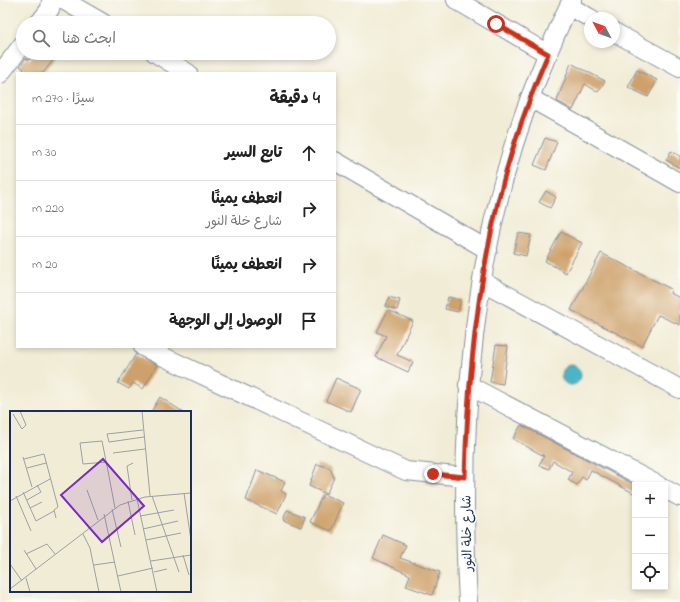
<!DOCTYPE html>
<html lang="ar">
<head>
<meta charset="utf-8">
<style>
	:root { --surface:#fff; --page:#f2f2f2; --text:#222; --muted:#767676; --line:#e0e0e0 }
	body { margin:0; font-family:"Indie Flower","Playpen Sans Arabic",sans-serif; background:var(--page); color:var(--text); direction:rtl }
	.controls { position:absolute; right:12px; bottom:12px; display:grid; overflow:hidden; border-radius:0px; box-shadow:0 2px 6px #0003 }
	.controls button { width:36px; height:36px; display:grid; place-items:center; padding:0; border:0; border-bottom:1px solid var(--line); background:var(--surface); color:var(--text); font:20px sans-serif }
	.compass { position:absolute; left:584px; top:12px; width:36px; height:36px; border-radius:50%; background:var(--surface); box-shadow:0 2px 6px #0003; rotate:311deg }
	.stop { position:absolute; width:12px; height:12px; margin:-9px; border:3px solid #c8321e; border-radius:50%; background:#fff }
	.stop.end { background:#c8321e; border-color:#fff; box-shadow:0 1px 4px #0008 }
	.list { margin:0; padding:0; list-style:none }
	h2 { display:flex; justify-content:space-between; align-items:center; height:52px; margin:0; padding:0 16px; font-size:17px }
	h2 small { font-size:13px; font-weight:400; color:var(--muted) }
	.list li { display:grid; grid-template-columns:26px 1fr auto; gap:12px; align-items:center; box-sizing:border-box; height:56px; padding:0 16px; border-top:1px solid var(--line) }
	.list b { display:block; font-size:15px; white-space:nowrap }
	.list p { margin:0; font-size:13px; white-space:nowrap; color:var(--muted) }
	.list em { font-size:13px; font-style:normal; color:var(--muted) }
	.icon { flex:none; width:22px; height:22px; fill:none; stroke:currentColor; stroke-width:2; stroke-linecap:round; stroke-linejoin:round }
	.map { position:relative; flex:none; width:680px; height:602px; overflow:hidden; direction:ltr }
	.search { position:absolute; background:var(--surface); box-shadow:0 2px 6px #0003; left:16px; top:16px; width:320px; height:44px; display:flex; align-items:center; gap:10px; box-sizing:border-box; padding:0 14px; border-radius:22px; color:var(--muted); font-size:15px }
	.panel { position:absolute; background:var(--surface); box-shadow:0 2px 6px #0003; left:16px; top:72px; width:320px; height:276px; border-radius:0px; direction:rtl }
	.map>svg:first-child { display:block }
	.water { fill:#49b5c5; stroke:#327292 }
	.building { fill:#cea16a }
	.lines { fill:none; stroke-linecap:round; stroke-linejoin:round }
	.minor-casing { stroke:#868e9a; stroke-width:20 }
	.minor { stroke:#fff; stroke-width:18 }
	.route { stroke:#c8321e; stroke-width:5 }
	.labels { text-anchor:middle; stroke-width:3; stroke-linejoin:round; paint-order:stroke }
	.street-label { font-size:13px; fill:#1b2f5e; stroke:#fdfcf7 }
	.inset-road { fill:none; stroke:#9ba0a5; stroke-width:1 }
	.view { fill:#7b2cbf; fill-opacity:0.15; stroke:#7b2cbf; stroke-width:2 }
	.inset-edge { fill:none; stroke:#1b2f5e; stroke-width:2 }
</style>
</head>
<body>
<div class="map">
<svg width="680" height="602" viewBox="0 0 680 602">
	<rect width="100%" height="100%" fill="#fdfcf7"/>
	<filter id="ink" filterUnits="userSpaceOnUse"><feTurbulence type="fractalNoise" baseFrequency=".025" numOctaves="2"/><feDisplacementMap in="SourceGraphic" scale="8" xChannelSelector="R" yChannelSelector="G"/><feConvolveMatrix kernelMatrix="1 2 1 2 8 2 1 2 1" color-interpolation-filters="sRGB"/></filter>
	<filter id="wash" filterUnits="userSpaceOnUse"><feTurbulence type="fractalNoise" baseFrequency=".012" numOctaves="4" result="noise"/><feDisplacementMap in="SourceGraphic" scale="16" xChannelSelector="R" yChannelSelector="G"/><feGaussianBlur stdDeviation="0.9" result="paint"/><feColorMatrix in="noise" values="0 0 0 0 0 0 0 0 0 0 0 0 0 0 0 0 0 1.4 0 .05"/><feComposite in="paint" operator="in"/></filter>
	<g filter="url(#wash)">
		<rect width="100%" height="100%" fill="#f1ecd5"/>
		<circle class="water" cx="571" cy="375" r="10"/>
		<g id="blocks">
			<g class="building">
				<path d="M 35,53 L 59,53 L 43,73 L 20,73 L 24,69 L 20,66 L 26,58 L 29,60 Z"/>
				<path d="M 571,63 L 605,81 L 598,92 L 585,84 L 573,110 L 557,101 Z"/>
				<path d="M 637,70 L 657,80 L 648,97 L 628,87 Z"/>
				<path d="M 545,138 L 557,142 L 546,170 L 534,165 Z"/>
				<path d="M 671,151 L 680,156 L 680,168 L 666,160 Z"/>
				<path d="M 546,191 L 556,197 L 550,208 L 539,202 Z"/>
				<path d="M 561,232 L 582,243 L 566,273 L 545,261 Z"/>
				<path d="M 518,233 L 531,235 L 526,256 L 513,253 Z"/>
				<path d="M 601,253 L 671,289 L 670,293 L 680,298 L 680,325 L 658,315 L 642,346 L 571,310 Z"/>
				<path d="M 389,297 L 400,300 L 397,310 L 386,307 Z"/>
				<path d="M 448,297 L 461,300 L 458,312 L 445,309 Z"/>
				<path d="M 388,310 L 413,321 L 397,355 L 413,362 L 408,372 L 376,357 L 386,336 L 377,332 Z"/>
				<path d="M 496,345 L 508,346 L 503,384 L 490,382 Z"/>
				<path d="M 136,354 L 157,365 L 143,389 L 133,383 L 129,389 L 118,383 Z"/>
				<path d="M 336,378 L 361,389 L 351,412 L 326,401 Z"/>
				<path d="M 160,397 L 183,412 L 151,412 Z"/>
				<path d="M 521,425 L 635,485 L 635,494 L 591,470 L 586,480 L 582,477 L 577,485 L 568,480 L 572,472 L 553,461 L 549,469 L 539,465 L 544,456 L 513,439 Z"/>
				<path d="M 317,464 L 330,468 L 334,478 L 326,494 L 309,486 Z"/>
				<path d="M 257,470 L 285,482 L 281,491 L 286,494 L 277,514 L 246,500 Z"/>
				<path d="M 323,494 L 343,503 L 331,531 L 310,522 Z"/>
				<path d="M 287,510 L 305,517 L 301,527 L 283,520 Z"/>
				<path d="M 383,535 L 406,545 L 400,558 L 440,572 L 432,595 L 406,586 L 410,575 L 373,558 Z"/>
			</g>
		</g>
	</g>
	<g filter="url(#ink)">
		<use href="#blocks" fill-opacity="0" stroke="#868e9a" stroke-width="1"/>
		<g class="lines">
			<defs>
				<g id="minor">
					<path d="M 63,0 L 103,23"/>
					<path d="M 456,0 L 548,54"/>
					<path d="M 569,6 L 590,18"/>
					<path d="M 39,23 L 50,9 L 51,0"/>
					<path d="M 614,32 L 680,68"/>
					<path d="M 155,53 L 188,73"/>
					<path d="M 0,74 L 23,44"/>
					<path d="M 530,98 L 680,183"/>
					<path d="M 335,161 L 488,250"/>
					<path d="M 483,282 L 680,389"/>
					<path d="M 143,347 L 406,471 L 465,477"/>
					<path d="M 468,385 L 658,485"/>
					<path d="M 665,489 L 680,497"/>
					<path d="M 468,602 C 458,424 471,243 538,77 C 549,51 559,24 572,0"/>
				</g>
			</defs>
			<use href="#minor" class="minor-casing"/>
			<use href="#minor" class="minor"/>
		</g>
	</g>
	<g class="lines" filter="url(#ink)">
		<path class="route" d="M 433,474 L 465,477 C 468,367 480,251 514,145 C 524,114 535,84 548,54 L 496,24"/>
	</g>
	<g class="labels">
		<g class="street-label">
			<text transform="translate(466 533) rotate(-91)" y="5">شارع خلة النور</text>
		</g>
	</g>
	<g transform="translate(10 411)">
		<rect width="181" height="181" fill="#f1ecd5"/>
		<path class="inset-road" d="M 132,0 L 140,85M 3,3 L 12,18 L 16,14 L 10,0M 133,19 L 97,23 L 99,31 L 134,26M 103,42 L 135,38M 13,46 L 22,76M 14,48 L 34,43 L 47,92 L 48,96 L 44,99 L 46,107M 96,51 L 73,53 L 70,32 L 92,30 L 98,60 L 105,97M 17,57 L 36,52M 77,79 L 88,109M 13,81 L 26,110 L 44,100M 174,82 L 181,129M 6,85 L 21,120M 142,85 L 169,161M 127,88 L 147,181M 17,89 L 31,81 L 27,74M 122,89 L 117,55 L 123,52M 0,90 L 40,68M 118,90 L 125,124M 20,97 L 32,91M 102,98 L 111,136M 94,103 L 111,181M 130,105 L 164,99M 133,118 L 168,110M 73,123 L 80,137 L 89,181M 136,129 L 171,122M 14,139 L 26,158M 16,143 L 37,133 L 45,143M 173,144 L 179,164M 141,150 L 181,144M 0,153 L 12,170M 84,154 L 105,151M 144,161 L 157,158M 108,165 L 143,157M 16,167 L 20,181M 0,178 L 110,94 L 135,86 L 181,82"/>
		<path class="view" d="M 93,48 L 134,95 L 92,131 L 51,84 Z"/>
		<rect width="181" height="181" class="inset-edge"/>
	</g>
</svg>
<div class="controls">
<button>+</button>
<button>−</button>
<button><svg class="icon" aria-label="locate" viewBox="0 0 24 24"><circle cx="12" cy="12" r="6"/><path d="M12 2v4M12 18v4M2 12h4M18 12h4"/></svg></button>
</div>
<svg class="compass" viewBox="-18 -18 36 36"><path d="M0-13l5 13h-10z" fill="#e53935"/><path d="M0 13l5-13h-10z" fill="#767676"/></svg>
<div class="stop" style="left:496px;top:24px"></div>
<div class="stop end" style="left:433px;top:474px"></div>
<div class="search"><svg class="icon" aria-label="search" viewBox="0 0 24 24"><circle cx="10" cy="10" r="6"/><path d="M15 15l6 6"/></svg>ابحث هنا</div>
<section class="panel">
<h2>4 دقيقة<small>سيرًا · 270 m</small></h2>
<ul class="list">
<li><svg class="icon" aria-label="ahead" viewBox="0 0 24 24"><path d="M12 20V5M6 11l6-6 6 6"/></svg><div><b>تابع السير</b></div><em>30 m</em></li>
<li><svg class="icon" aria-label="right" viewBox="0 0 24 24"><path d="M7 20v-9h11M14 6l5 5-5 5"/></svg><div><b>انعطف يمينًا</b><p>شارع خلة النور</p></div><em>220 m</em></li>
<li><svg class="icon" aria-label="right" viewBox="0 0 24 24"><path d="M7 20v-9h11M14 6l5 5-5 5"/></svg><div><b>انعطف يمينًا</b></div><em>20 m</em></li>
<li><svg class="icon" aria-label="arrive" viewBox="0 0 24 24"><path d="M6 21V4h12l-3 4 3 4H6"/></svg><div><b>الوصول إلى الوجهة</b></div></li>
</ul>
</section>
</div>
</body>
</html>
